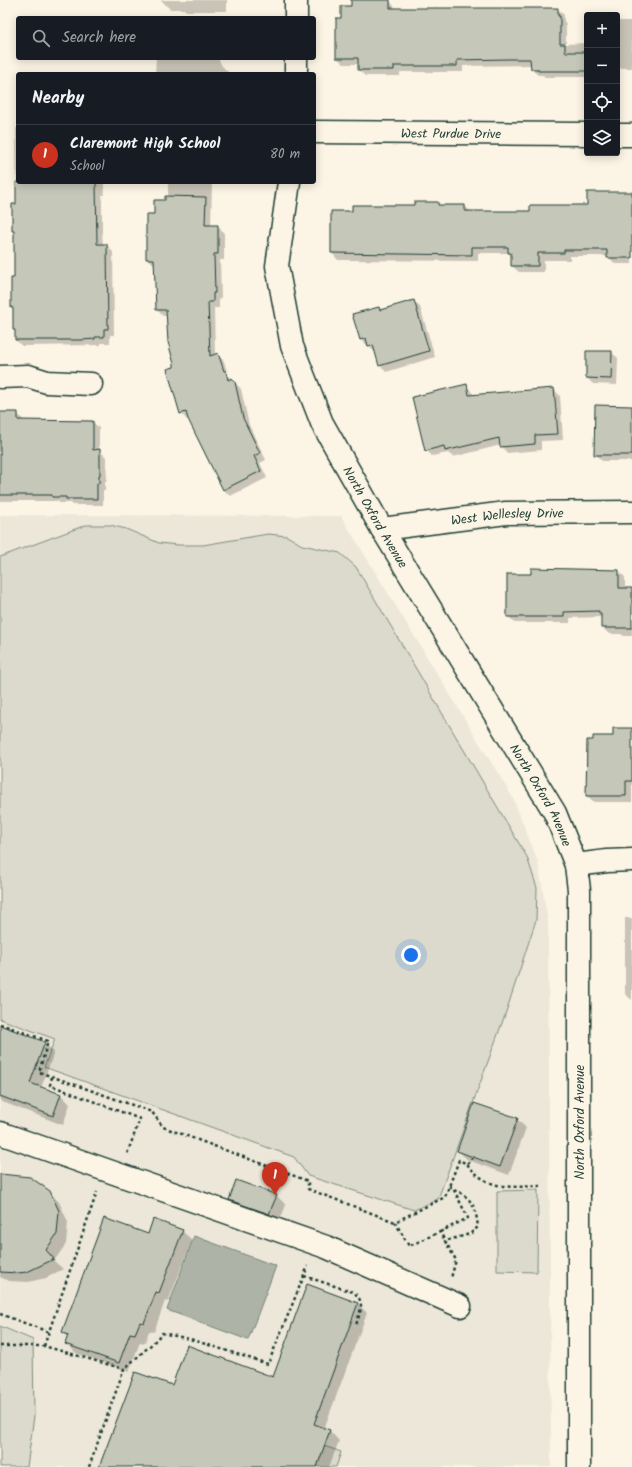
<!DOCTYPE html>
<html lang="en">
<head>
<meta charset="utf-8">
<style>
	:root { --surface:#171b24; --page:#242831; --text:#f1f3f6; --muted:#9ea1a6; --line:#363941; --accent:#c8321e }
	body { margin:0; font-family:Kalam,sans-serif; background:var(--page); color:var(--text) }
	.controls { position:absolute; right:12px; top:12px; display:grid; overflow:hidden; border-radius:4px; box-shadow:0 2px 10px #0003 }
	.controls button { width:36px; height:36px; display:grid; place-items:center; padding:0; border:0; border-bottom:1px solid var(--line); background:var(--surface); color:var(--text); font:20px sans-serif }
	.you { position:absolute; left:411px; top:955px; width:14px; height:14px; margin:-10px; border:3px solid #fff; border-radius:50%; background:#1a73e8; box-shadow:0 0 0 6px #1a73e833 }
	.badge { display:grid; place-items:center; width:26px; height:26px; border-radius:50%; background:var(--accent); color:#fff; font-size:13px; font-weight:700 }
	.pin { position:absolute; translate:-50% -33px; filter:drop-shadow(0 1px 2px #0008) }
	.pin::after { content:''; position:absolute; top:21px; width:14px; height:12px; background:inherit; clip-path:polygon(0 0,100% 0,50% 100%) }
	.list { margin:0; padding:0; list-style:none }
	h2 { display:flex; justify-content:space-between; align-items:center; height:52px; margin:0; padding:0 16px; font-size:17px }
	h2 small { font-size:13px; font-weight:400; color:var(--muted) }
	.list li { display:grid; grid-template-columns:26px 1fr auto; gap:12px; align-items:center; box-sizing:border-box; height:60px; padding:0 16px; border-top:1px solid var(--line) }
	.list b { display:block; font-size:15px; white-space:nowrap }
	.list p { margin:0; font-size:13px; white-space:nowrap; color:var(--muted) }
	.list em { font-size:13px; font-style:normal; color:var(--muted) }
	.icon { flex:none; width:22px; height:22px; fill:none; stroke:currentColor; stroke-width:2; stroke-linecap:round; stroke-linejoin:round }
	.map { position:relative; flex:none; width:632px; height:1467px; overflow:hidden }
	.search { position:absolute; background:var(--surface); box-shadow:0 2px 10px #0003; left:16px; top:16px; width:300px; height:44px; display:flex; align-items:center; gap:10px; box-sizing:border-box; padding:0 14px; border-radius:4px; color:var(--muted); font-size:15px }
	.panel { position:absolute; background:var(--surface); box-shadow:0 2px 10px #0003; left:16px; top:72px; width:300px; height:112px; border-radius:4px }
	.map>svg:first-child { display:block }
	.built { fill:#ece7d8 }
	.green { fill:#dcdacc; stroke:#7e8c80 }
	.water { fill:#aeb3a7; stroke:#758479 }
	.shadow { fill:#0003 }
	.building { fill:#c5c7b9; stroke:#1f3d34 }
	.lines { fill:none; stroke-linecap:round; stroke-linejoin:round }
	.minor-casing { stroke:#1f3d34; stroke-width:25 }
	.path { stroke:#1f3d34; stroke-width:2.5; stroke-dasharray:3 3; stroke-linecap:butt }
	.minor { stroke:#fcf5e5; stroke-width:22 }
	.labels { text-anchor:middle; stroke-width:3.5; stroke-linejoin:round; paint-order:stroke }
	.street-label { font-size:13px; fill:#1f3d34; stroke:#fcf5e5 }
</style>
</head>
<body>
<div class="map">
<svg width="632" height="1467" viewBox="0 0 632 1467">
	<rect width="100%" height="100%" fill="#fcf5e5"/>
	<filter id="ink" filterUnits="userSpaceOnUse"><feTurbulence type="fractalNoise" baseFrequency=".025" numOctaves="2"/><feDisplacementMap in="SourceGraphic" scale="8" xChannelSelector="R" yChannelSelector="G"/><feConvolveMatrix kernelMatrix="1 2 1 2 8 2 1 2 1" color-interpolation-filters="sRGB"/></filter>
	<g filter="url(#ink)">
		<path class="built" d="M 0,515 L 341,516 L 513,798 L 538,862 L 548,922 L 551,1467 L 0,1467 Z"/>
		<g class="green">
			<path d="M 86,525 L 110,525 L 126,529 L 159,543 L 178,545 L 203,545 L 268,534 L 287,536 L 302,545 L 340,553 L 356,567 L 527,857 L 537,888 L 536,920 L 506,1012 L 438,1199 L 414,1210 L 308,1176 L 294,1157 L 44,1067 L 55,1039 L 0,1019 L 0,557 Z"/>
			<path d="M 538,1190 L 537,1272 L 497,1271 L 497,1191 Z"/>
			<path d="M 0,1326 L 33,1340 L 34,1416 L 27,1467 L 0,1467 Z"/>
			<path d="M 324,1446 L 341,1452 L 336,1467 L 317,1467 Z"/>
		</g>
		<path class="water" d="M 194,1236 L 276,1266 L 248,1340 L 167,1310 Z"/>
		<g class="shadow">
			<path d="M 161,0 L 227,0 L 227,11 L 186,11 L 184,9 L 170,9 Z"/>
			<path d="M 390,1 L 396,9 L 557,9 L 564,15 L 564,21 L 566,24 L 566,44 L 587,43 L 587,81 L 585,77 L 545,77 L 543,75 L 538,75 L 531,69 L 531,65 L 463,66 L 463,72 L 400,72 L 400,76 L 365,76 L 359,70 L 359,64 L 344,64 L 337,58 L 342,19 Z"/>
			<path d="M 617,21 L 632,21 L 632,68 L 619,68 L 619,86 L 617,86 Z"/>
			<path d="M 156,58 L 218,58 L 222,66 L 230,74 L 155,74 Z"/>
			<path d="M 16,128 L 18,128 L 18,182 L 104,182 L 104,195 L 102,195 L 102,233 L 103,245 L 107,245 L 113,252 L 114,335 L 110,335 L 110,343 L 101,343 L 101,345 L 22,346 L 16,340 L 16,331 L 14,329 L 12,279 L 15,279 L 15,233 L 13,230 L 17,205 Z"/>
			<path d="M 168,182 L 212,182 L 211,226 L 218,226 L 224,233 L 224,260 L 220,260 L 221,299 L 219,299 L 219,308 L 214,308 L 215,355 L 218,355 L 224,361 L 228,375 L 241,389 L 249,425 L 266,460 L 260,463 L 267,478 L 230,496 L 224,490 L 189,419 L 187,420 L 181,413 L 168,316 L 163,316 L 157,310 L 155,265 L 147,258 L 155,216 L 168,197 Z"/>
			<path d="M 632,193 L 632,264 L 615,264 L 608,256 L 570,256 L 570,260 L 544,260 L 544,272 L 519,272 L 512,266 L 512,256 L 509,253 L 478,253 L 478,261 L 338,260 L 332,253 L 332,212 L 353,212 L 437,203 L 440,206 L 465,206 L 471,212 L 531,212 L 588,206 Z"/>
			<path d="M 414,301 L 420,307 L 435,357 L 386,372 L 380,365 L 376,353 L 360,339 L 378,308 L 381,311 Z"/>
			<path d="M 611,352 L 618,358 L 617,385 L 593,384 L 587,378 Z"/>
			<path d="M 466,385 L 474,395 L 554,389 L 560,396 L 563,440 L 541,441 L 541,450 L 507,453 L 501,445 L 453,457 L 448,453 L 432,456 L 426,450 Z"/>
			<path d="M 632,407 L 632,461 L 602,461 L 595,454 Z"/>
			<path d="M 0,413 L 17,413 L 24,421 L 93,422 L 99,428 L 99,450 L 106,457 L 107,481 L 105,481 L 105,490 L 103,490 L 103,505 L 73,505 L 71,503 L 60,503 L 57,501 L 0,501 Z"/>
			<path d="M 618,571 L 625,577 L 625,588 L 632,588 L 632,636 L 624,636 L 621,634 L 609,634 L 602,627 L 602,617 L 570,618 L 570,623 L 515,623 L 508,616 Z"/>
			<path d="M 632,729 L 632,802 L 594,802 L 587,796 L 614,737 Z"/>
			<path d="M 625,918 L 632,918 L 632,1000 L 625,994 Z"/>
			<path d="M 0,1030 L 44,1043 L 54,1052 L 41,1088 L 61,1095 L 70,1104 L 63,1125 L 0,1101 Z"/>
			<path d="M 517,1119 L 526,1128 L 509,1175 L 468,1160 L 458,1151 Z"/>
			<path d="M 0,1176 L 49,1192 L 59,1202 L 68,1222 L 66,1244 L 54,1261 L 63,1269 L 46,1278 L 28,1282 L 9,1281 L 0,1277 Z"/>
			<path d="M 276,1195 L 286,1205 L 279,1223 L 239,1209 L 230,1199 Z"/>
			<path d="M 182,1231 L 192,1240 L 168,1302 L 165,1301 L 154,1332 L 149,1331 L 145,1343 L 140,1342 L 129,1372 L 76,1353 L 66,1343 L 68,1338 L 63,1332 L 148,1235 Z"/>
			<path d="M 358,1304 L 367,1313 L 324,1429 L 330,1431 L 339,1441 L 329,1467 L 100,1467 L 172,1387 L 273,1378 Z"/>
		</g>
		<g class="building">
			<path d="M 351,0 L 390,0 L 390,8 L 558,8 L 558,16 L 560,16 L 560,44 L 565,44 L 565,52 L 587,52 L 587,71 L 538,71 L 538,69 L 531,69 L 530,59 L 509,59 L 457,60 L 457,66 L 394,66 L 394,70 L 358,70 L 358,58 L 336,58 L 336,18 L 341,18 L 341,6 L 351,6 Z"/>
			<path d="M 16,182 L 96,182 L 97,244 L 107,244 L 108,329 L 104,329 L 104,337 L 95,337 L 95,339 L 81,340 L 15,340 L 15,330 L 13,330 L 13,308 L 11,308 L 11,278 L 14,278 L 14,231 L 12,231 L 12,204 L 16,204 Z"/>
			<path d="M 587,192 L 632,192 L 632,258 L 607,258 L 607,250 L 564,250 L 564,253 L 538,253 L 538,266 L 511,266 L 511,253 L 508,253 L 508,247 L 472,247 L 472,255 L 331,253 L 331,211 L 352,211 L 352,205 L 414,205 L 414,202 L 438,202 L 438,205 L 465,205 L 465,211 L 530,211 L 530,205 L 587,205 Z"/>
			<path d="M 165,196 L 206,197 L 205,225 L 218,225 L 218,254 L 214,254 L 215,293 L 213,293 L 213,302 L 208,302 L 210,356 L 218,353 L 224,371 L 226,371 L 228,380 L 232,378 L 235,382 L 243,418 L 260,453 L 254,456 L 261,471 L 223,490 L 188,419 L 186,412 L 180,414 L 167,369 L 174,367 L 174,364 L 168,342 L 166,310 L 156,310 L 154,259 L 146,259 L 146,214 L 154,214 L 154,200 L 165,200 Z"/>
			<path d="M 414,300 L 429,351 L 379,366 L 373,345 L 368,346 L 366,338 L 360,340 L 352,314 L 379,307 L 380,310 Z"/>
			<path d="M 586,351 L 612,351 L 611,379 L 586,378 Z"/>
			<path d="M 467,384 L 469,395 L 554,388 L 558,434 L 535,435 L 535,444 L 500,447 L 499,438 L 445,451 L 444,446 L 425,451 L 412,397 Z"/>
			<path d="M 595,405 L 632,406 L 632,455 L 594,455 Z"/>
			<path d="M 0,412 L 18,412 L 18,420 L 93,421 L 93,450 L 100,449 L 100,475 L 99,475 L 99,483 L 97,484 L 97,499 L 66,499 L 66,497 L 52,497 L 52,495 L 0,495 Z"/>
			<path d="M 531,568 L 619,570 L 619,588 L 632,588 L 632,628 L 601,628 L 601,614 L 599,614 L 599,611 L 564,612 L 564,617 L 507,617 L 507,574 L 531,574 Z"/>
			<path d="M 613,728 L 632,728 L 632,781 L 626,781 L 626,796 L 586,796 L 587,740 L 593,740 L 593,736 L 613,736 Z"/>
			<path d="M 0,1025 L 45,1042 L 30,1083 L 61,1094 L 53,1116 L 0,1096 Z"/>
			<path d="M 474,1103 L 518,1118 L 500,1167 L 457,1151 Z"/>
			<path d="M 0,1174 L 30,1177 L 50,1191 L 59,1211 L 57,1234 L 46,1250 L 54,1259 L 27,1272 L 18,1273 L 0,1272 Z"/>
			<path d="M 236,1180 L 277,1195 L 269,1214 L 229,1200 Z"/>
			<path d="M 104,1218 L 148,1234 L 153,1219 L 183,1230 L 159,1293 L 156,1292 L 144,1323 L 140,1322 L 135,1334 L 130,1333 L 119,1363 L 65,1344 L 68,1335 L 62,1332 Z"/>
			<path d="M 307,1284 L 358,1303 L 314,1424 L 330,1430 L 317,1467 L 99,1467 L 135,1372 L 172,1385 L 187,1345 L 273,1377 Z"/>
		</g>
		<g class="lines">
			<defs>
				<g id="minor">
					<path d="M 296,0 L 296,18"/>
					<path d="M 296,58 L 296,74"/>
					<path id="s1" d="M 314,132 L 587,134"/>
					<path d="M 617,135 L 632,135"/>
					<path id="s2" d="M 289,182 L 277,266 L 292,346 L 322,423 L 382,529 L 555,813 L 576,865 L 579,890 L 579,1467"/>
					<path d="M 0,377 L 28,376 L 47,382 L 91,384"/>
					<path id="s3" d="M 382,529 L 506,513 L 632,512"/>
					<path d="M 576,865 L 607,861 L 632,860"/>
					<path d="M 0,1133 L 326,1247 L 460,1306"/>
				</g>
			</defs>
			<use href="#minor" class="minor-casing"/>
			<g class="path">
				<path d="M 0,1024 L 48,1041 L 39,1072 L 152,1112 L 163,1127 L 308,1181 L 308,1189 L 395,1222 L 445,1197 L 459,1160 L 467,1164 L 472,1158"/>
				<path d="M 52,1077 L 50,1085 L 140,1119 L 127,1154"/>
				<path d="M 467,1164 C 489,1191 508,1187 540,1186"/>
				<path d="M 449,1186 C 470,1198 475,1201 478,1227 L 470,1234 L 445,1241 L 456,1260 L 451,1278"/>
				<path d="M 395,1222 L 409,1246 L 440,1232 L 445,1241"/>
				<path d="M 440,1232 L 468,1218 L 453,1188"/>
				<path d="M 304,1276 L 353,1292 C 366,1301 360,1312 356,1325"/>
				<path d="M 0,1314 L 49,1332"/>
				<path d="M 0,1346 L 44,1346 L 124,1369"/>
				<path d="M 44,1346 L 97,1192"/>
				<path d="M 89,1467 L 124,1369 L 153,1343 L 162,1333 L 190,1339 L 268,1364 L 308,1266"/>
			</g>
			<use href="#minor" class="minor"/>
		</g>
	</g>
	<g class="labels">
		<g class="street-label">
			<text dy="5" stroke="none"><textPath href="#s1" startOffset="137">West Purdue Drive</textPath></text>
			<text dy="5" stroke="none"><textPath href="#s2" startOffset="357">North Oxford Avenue</textPath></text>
			<text dy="5" stroke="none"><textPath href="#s3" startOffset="126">West Wellesley Drive</textPath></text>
			<text dy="5" stroke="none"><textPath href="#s2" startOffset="681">North Oxford Avenue</textPath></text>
			<text transform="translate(579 1122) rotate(-90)" y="5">North Oxford Avenue</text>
		</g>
	</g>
</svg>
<div class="controls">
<button>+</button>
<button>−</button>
<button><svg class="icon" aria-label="locate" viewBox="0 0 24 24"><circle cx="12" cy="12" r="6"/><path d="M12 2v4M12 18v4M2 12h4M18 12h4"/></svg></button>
<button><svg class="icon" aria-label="layers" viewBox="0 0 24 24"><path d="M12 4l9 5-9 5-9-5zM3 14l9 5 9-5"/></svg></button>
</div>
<div class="you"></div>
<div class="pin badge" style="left:275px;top:1195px">1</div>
<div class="search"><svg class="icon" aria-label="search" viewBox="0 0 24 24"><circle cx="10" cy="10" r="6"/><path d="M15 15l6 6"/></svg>Search here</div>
<section class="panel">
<h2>Nearby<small></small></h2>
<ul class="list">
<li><span class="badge">1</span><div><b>Claremont High School</b><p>School</p></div><em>80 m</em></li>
</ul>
</section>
</div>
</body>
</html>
